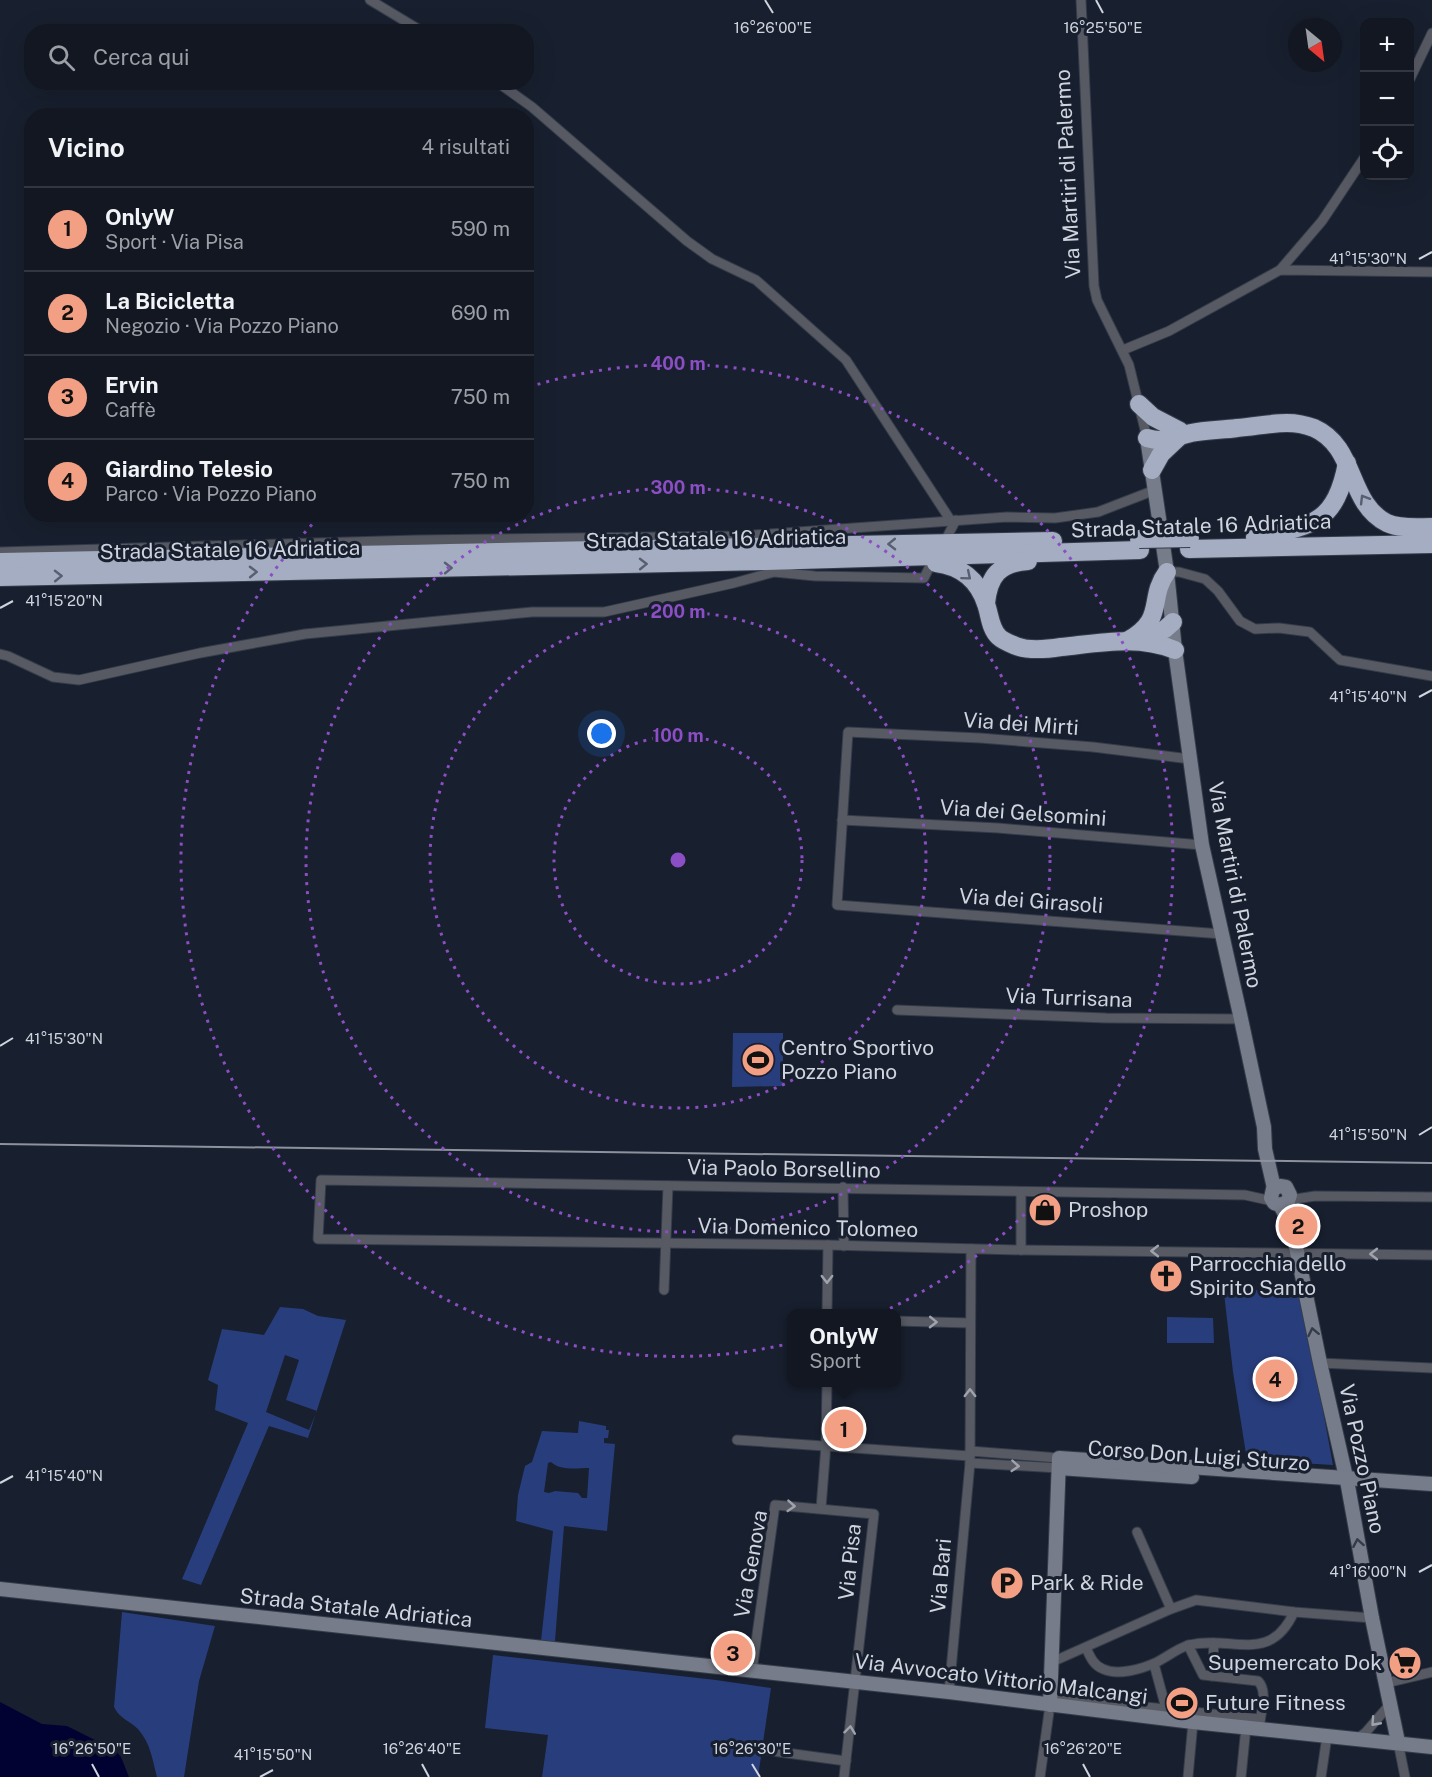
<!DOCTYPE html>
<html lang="it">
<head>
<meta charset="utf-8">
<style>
	:root { --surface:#121722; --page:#1b202a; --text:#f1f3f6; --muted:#9c9fa5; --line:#313640; --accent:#f39f84 }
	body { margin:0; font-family:"Public Sans",sans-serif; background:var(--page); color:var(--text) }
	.controls { position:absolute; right:18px; top:18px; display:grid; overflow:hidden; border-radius:12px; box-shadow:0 6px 24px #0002 }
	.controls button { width:54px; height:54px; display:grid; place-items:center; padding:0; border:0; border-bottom:2px solid var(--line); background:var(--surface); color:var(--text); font:30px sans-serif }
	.compass { position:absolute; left:1288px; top:18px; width:54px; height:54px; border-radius:50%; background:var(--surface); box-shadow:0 6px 24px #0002; rotate:151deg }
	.you { position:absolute; left:602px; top:734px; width:21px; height:21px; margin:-15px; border:4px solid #fff; border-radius:50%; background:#1a73e8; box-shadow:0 0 0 9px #1a73e833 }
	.badge { display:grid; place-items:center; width:39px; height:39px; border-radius:50%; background:var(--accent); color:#111; font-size:20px; font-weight:700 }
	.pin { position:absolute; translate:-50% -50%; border:3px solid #fff; box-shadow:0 2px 6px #0006 }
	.popup { position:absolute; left:787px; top:1309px; width:114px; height:78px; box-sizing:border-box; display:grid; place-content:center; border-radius:12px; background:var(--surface); filter:drop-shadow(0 2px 4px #0005); font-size:20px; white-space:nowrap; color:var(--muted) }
	.popup b { font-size:22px; color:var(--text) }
	.popup::after { content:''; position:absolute; left:50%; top:100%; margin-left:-12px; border:12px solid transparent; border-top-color:var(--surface) }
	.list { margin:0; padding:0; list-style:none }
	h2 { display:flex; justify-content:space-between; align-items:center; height:78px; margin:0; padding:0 24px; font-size:26px }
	h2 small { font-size:20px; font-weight:400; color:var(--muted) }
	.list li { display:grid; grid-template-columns:39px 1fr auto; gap:18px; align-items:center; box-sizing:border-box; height:84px; padding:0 24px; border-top:2px solid var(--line) }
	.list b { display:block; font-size:22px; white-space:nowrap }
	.list p { margin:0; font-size:20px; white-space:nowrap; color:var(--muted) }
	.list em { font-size:20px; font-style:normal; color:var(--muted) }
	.icon { flex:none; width:33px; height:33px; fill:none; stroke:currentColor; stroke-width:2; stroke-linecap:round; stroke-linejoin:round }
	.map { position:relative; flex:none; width:1432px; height:1777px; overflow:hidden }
	.search { position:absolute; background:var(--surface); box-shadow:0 6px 24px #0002; left:24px; top:24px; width:510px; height:66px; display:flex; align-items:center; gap:15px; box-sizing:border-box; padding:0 21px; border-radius:24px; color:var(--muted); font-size:22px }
	.panel { position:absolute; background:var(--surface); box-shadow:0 6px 24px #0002; left:24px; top:108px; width:510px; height:414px; border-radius:24px }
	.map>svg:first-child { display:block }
	.green { fill:#283d7c; fill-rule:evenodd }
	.water { fill:#020232 }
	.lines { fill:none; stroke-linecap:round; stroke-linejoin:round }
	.street-casing { stroke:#353c4a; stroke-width:11 }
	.secondary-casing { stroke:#353c4a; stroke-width:16 }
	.highway-casing { stroke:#353c4a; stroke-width:20 }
	.street { stroke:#575a63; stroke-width:9 }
	.secondary { stroke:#767c89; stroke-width:14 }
	.highway { stroke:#a4adc2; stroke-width:18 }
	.rail { stroke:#8d929e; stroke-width:2 }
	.highway-bridge-casing { stroke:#353c4a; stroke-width:20; stroke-linecap:butt }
	.highway-bridge { stroke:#a4adc2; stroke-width:18 }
	.oneway { stroke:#575f71 }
	.oneway2 { stroke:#9fa3ad }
	.oneway3 { stroke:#343b49 }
	.ticks { fill:none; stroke:#cfd4de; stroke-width:2 }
	.ring { fill:none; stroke:#8c4ec5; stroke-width:3; stroke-dasharray:3 6 }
	.labels { text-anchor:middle; stroke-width:6; stroke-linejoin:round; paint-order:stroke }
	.street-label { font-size:21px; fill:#cfd4de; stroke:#181f2e }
	.poi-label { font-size:21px; fill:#cfd4de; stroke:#181f2e; text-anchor:start }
	.ticks-label { font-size:15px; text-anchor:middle; fill:#cfd4de; stroke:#181f2e; stroke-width:6; stroke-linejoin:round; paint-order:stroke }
	.centre { fill:#8c4ec5; stroke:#181f2e; stroke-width:3 }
	.ring-label { font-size:18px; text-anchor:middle; font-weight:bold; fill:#8c4ec5; stroke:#181f2e; stroke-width:6; stroke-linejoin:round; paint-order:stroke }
</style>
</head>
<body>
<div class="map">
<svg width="1432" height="1777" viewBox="0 0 1432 1777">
	<rect width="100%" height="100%" fill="#181f2e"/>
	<g class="green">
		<path d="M 733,1033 L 783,1033 L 783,1086 L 732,1087 Z"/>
		<path d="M 1300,1286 L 1333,1465 L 1247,1460 L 1233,1372 L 1224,1293 Z"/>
		<path d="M 280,1307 L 303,1309 L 318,1316 L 346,1320 L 308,1438 L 269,1426 L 201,1585 L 182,1579 L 248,1423 L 215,1410 L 218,1385 L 208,1380 L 222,1329 L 264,1335 ZM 285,1355 L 299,1360 L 286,1400 L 317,1411 L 309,1430 L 266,1412 Z"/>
		<path d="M 1167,1317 L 1213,1318 L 1214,1343 L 1167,1343 Z"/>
		<path d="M 579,1421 L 606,1426 L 606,1430 L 609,1430 L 608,1438 L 604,1438 L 604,1443 L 615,1444 L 607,1531 L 564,1526 L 555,1641 L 541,1641 L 553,1531 L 516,1521 L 518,1495 L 525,1466 L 532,1462 L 542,1431 L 578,1433 ZM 551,1462 C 560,1471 578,1468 589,1468 L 587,1498 L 582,1498 L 578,1493 L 555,1491 L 549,1493 L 544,1492 L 548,1463 Z"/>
		<path d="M 122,1612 L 215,1626 L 199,1681 L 184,1777 L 157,1777 C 152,1759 151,1744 138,1729 C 130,1721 119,1718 114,1707 Z"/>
		<path d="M 493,1655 L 716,1680 L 771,1688 L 758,1777 L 542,1777 L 548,1735 L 485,1728 Z"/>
	</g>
	<path class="water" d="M 0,1702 L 42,1724 L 67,1726 L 97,1741 L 107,1741 L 121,1757 L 129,1777 L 0,1777 Z"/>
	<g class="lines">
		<defs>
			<g id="street">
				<path d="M 370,0 L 423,32"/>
				<path d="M 1081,0 L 1094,286 L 1097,300 L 1129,365 L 1147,438"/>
				<path d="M 1410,79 L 1432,33"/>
				<path d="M 497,82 L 532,107 L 687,241 L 712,259 L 756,280 L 846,360 L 951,521"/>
				<path d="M 1280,270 L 1322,221 L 1364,158"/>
				<path d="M 1123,350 L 1169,331 L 1280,270 L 1432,272"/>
				<path d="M 947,537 L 956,520"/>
				<path d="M 0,552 L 416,540 L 740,536 L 1007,517 L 1055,518 L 1098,512 L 1155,490"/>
				<path d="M 1167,572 L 1179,572 L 1205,579 L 1218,591 L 1240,621 L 1255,629 L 1279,628 L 1310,632 L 1340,660 L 1432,676"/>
				<path d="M 0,654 L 8,656 L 53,677 L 79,680 L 200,653 L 305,634 L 532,612 L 604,612 L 734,583 L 774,572 L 815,576 L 924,578 L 930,566"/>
				<path d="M 1190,759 L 1093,747 L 980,738 L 848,732 L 837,905 L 1222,934"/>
				<path d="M 842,820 L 998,828 L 1202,845"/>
				<path d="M 897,1010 L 1106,1018 L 1241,1019"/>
				<path d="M 843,1187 L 844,1246"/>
				<path d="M 1289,1200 L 1315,1196 L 1432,1197"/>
				<path d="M 1272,1201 L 1245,1195 L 321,1180 L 318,1239 L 828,1245 L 1021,1250 L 1432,1255"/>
				<path d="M 1021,1250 L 1021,1192"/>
				<path d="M 664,1290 L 668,1186"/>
				<path d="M 827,1314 L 828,1245"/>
				<path d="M 896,1321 L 970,1323"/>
				<path d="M 1320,1363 L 1432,1368"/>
				<path d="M 737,1440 L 970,1456"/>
				<path d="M 970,1451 L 1059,1458"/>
				<path d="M 970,1463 L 1059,1468"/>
				<path d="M 821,1508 L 826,1445 L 827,1382"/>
				<path d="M 1137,1532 L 1171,1609"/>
				<path d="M 1188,1645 L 1203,1675 L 1258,1681 C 1268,1691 1261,1710 1260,1723"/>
				<path d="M 1086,1648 C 1090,1656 1093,1665 1103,1669 C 1118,1676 1142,1669 1157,1662 C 1167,1657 1178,1648 1189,1645 C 1233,1635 1270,1665 1294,1612"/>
				<path d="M 1052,1662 L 1171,1609 L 1196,1600 L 1294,1612 L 1372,1618"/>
				<path d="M 1154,1664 L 1167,1712"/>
				<path d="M 752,1671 L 775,1505 L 874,1514 L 844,1777"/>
				<path d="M 1212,1676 L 1214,1643"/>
				<path d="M 1386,1683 L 1432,1672"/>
				<path d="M 949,1692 L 970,1463 L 971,1249"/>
				<path d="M 1051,1697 L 1260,1719"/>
				<path d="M 1357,1739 L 1366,1732 L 1391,1703"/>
				<path d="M 1398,1742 L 1405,1777"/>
				<path d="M 765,1750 L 846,1761"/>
				<path d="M 1040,1777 L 1050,1705"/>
				<path d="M 1188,1777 L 1193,1722"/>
				<path d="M 1241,1777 L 1246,1727"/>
				<path d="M 1321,1777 L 1327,1736"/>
			</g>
			<g id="secondary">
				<path d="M 1147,438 L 1167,572 L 1175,650 L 1202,845 L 1241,1019 L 1264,1127 L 1265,1149 L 1274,1188"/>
				<path d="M 1287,1203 L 1320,1363 L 1348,1486 L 1372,1618 L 1398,1742"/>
				<path d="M 1281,1205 L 1288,1201 L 1290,1195 L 1286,1187 L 1280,1186 L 1273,1189 L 1271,1198 L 1274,1203 L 1280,1205 L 1288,1220"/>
				<path d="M 1059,1468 L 1192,1477"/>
				<path d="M 0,1589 L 949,1692 L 1193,1722 L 1432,1747"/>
				<path d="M 1050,1705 L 1059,1458 L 1432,1484"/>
			</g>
			<g id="highway">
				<path d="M 1139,404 L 1153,417 L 1180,431"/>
				<path d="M 1147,438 C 1164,443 1175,437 1191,433 C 1206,430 1222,430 1237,428 C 1253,427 1270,423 1287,423 C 1295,423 1306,425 1314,428 C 1357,447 1347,503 1387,523 C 1400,529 1418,527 1432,527"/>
				<path d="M 1152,470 L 1161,454 L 1179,437"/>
				<path d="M 1255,537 C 1310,526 1335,526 1347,463"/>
				<path d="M 1189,549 L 1432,544"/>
				<path d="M 0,562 L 1053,541"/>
				<path d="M 936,563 C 960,566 978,579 986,604 C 990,615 990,629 999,637 C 1003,641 1011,644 1016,646 C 1029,651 1048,649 1061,647 C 1100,643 1138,635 1175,650"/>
				<path d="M 0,577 L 766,561 L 1140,550"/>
				<path d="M 986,603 C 989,576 999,563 1028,561"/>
				<path d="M 1127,641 C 1167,619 1147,599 1167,572"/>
				<path d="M 1141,641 L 1165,629 L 1173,622"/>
			</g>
		</defs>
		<use href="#street" class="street-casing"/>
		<use href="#secondary" class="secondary-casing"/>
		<use href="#highway" class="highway-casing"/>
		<use href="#street" class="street"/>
		<use href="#secondary" class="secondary"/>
		<use href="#highway" class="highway"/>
		<path class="rail" d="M 0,1144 L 1432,1163"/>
		<defs>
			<path id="highway-bridge" d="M 1139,539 L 1190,538"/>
		</defs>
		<use href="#highway-bridge" class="highway-bridge-casing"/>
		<use href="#highway-bridge" class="highway-bridge"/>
	</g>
	<defs><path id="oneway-chevron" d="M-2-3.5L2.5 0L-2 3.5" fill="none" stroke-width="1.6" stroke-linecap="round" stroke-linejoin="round" transform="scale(1.5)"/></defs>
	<g class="oneway">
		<use href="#oneway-chevron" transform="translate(1364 499) rotate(-121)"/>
		<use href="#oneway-chevron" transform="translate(892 544) rotate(179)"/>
		<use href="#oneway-chevron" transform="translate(643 564) rotate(-1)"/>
		<use href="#oneway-chevron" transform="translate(448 568) rotate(-1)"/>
		<use href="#oneway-chevron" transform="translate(253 572) rotate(-1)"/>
		<use href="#oneway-chevron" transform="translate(58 576) rotate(-1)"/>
		<use href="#oneway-chevron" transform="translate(967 576) rotate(40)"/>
	</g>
	<g class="oneway2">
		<use href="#oneway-chevron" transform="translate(1155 1251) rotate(-180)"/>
		<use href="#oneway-chevron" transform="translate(1374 1254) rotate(-180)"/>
		<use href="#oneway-chevron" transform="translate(827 1279) rotate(90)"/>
		<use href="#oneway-chevron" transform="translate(933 1322) rotate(1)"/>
		<use href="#oneway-chevron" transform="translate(970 1393) rotate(-90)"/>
		<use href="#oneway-chevron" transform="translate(1015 1466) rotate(4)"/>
		<use href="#oneway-chevron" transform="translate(791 1506) rotate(4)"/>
		<use href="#oneway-chevron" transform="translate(1375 1722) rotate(132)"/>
		<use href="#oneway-chevron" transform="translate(850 1730) rotate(-83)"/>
	</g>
	<g class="oneway3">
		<use href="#oneway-chevron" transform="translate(1313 1332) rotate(-102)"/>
		<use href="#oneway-chevron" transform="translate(1358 1543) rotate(-100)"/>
	</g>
	<path class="ticks" d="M 765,0 L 773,13M 1096,0 L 1103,13M 1419,259 L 1432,252M 0,608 L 13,601M 1419,697 L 1432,690M 0,1046 L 13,1038M 1419,1135 L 1432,1127M 0,1483 L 13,1476M 1419,1572 L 1432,1565M 92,1764 L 99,1777M 422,1764 L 429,1777M 752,1764 L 760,1777M 1083,1764 L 1090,1777M 260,1777 L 273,1770"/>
	<g class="ring">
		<circle cx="678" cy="860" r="124"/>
		<circle cx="678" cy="860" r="248"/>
		<circle cx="678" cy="860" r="372"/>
		<path d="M529 387A496 496 0 1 1 321 515"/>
	</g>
	<defs>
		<symbol id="stadium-disc" viewBox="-11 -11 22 22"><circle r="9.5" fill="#f39f84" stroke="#181f2e"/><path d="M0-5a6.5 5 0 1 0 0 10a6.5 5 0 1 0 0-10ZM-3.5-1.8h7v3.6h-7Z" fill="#111"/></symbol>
		<symbol id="shop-disc" viewBox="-11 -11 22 22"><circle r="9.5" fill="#f39f84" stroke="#181f2e"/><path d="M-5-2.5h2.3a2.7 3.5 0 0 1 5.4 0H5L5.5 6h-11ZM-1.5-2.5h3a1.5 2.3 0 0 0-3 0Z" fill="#111"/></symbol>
		<symbol id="church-disc" viewBox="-11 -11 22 22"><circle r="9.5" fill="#f39f84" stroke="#181f2e"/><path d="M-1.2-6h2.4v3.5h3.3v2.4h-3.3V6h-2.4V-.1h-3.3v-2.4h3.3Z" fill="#111"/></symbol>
		<symbol id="parking-disc" viewBox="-11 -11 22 22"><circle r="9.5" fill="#f39f84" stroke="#181f2e"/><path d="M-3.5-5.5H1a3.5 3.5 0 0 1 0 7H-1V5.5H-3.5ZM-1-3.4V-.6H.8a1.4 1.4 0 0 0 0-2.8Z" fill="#111"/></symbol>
		<symbol id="supermarket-disc" viewBox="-11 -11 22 22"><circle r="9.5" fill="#f39f84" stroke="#181f2e"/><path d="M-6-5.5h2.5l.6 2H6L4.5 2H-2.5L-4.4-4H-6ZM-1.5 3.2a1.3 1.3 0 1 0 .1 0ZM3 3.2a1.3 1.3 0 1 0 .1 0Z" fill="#111"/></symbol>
	</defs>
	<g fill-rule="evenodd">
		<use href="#stadium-disc" x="739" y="1041" width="38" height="38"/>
		<use href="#shop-disc" x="1026" y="1191" width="38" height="38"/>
		<use href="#church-disc" x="1147" y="1257" width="38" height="38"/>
		<use href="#parking-disc" x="988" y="1564" width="38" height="38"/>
		<use href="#supermarket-disc" x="1386" y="1644" width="38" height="38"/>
		<use href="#stadium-disc" x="1163" y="1684" width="38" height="38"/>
	</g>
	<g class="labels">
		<g class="street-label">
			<text transform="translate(1068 174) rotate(-93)" y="7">Via Martiri di Palermo</text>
			<text transform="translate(1201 526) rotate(-2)" y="7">Strada Statale 16 Adriatica</text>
			<text transform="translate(716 539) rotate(-1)" y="7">Strada Statale 16 Adriatica</text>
			<text transform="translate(230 550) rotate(-1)" y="7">Strada Statale 16 Adriatica</text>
			<text transform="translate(1021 724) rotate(4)" y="7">Via dei Mirti</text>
			<text transform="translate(1023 813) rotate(4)" y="7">Via dei Gelsomini</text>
			<text transform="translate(1235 885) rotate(79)" y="7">Via Martiri di Palermo</text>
			<text transform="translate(1031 901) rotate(4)" y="7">Via dei Girasoli</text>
			<text transform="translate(1069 998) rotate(2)" y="7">Via Turrisana</text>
			<text transform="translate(784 1169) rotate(1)" y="7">Via Paolo Borsellino</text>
			<text transform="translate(808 1228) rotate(1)" y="7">Via Domenico Tolomeo</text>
			<text transform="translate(1199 1456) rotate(4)" y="7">Corso Don Luigi Sturzo</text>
			<text transform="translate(1362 1459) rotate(78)" y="7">Via Pozzo Piano</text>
			<text transform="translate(850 1562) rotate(-84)" y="7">Via Pisa</text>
			<text transform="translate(751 1564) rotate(-80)" y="7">Via Genova</text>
			<text transform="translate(941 1576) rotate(-85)" y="7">Via Bari</text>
			<text transform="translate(356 1608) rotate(6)" y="7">Strada Statale Adriatica</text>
			<text transform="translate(1001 1679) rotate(7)" y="7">Via Avvocato Vittorio Malcangi</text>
		</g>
		<g class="poi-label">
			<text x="781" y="1055">Centro Sportivo<tspan x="781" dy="24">Pozzo Piano</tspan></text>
			<text x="1068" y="1217">Proshop</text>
			<text x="1189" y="1271">Parrocchia dello<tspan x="1189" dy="24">Spirito Santo</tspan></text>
			<text x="1030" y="1590">Park &amp; Ride</text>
			<text x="1382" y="1670" text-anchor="end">Supemercato Dok</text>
			<text x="1205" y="1710">Future Fitness</text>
		</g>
	</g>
	<g class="ticks-label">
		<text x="773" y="33">16°26'00"E</text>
		<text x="1103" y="33">16°25'50"E</text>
		<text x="1368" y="264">41°15'30"N</text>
		<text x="64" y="606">41°15'20"N</text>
		<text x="1368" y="702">41°15'40"N</text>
		<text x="64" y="1044">41°15'30"N</text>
		<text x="1368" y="1140">41°15'50"N</text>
		<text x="64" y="1481">41°15'40"N</text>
		<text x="1368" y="1577">41°16'00"N</text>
		<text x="92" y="1754">16°26'50"E</text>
		<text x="422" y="1754">16°26'40"E</text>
		<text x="752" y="1754">16°26'30"E</text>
		<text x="1083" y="1754">16°26'20"E</text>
		<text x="273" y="1760">41°15'50"N</text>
	</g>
	<circle cx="678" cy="860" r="9" class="centre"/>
	<g class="ring-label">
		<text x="678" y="370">400 m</text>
		<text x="678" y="494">300 m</text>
		<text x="678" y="618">200 m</text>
		<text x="678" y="742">100 m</text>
	</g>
</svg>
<div class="controls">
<button>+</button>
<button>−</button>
<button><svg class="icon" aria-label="locate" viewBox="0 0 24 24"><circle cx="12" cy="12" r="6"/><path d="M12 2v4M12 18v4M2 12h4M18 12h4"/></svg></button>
</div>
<svg class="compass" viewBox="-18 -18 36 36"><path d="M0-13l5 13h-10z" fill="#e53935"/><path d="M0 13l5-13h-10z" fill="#9c9fa5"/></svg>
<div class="you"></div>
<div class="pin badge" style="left:844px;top:1429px">1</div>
<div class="popup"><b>OnlyW</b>Sport</div>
<div class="pin badge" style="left:1298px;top:1226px">2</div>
<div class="pin badge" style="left:733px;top:1653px">3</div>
<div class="pin badge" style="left:1275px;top:1379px">4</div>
<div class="search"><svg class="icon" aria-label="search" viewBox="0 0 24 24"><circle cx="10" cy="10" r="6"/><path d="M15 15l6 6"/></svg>Cerca qui</div>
<section class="panel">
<h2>Vicino<small>4 risultati</small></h2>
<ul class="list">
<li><span class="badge">1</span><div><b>OnlyW</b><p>Sport · Via Pisa</p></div><em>590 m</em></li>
<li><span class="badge">2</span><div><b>La Bicicletta</b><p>Negozio · Via Pozzo Piano</p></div><em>690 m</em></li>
<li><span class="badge">3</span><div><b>Ervin</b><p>Caffè</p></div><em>750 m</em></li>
<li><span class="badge">4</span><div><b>Giardino Telesio</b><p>Parco · Via Pozzo Piano</p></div><em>750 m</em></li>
</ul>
</section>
</div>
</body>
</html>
